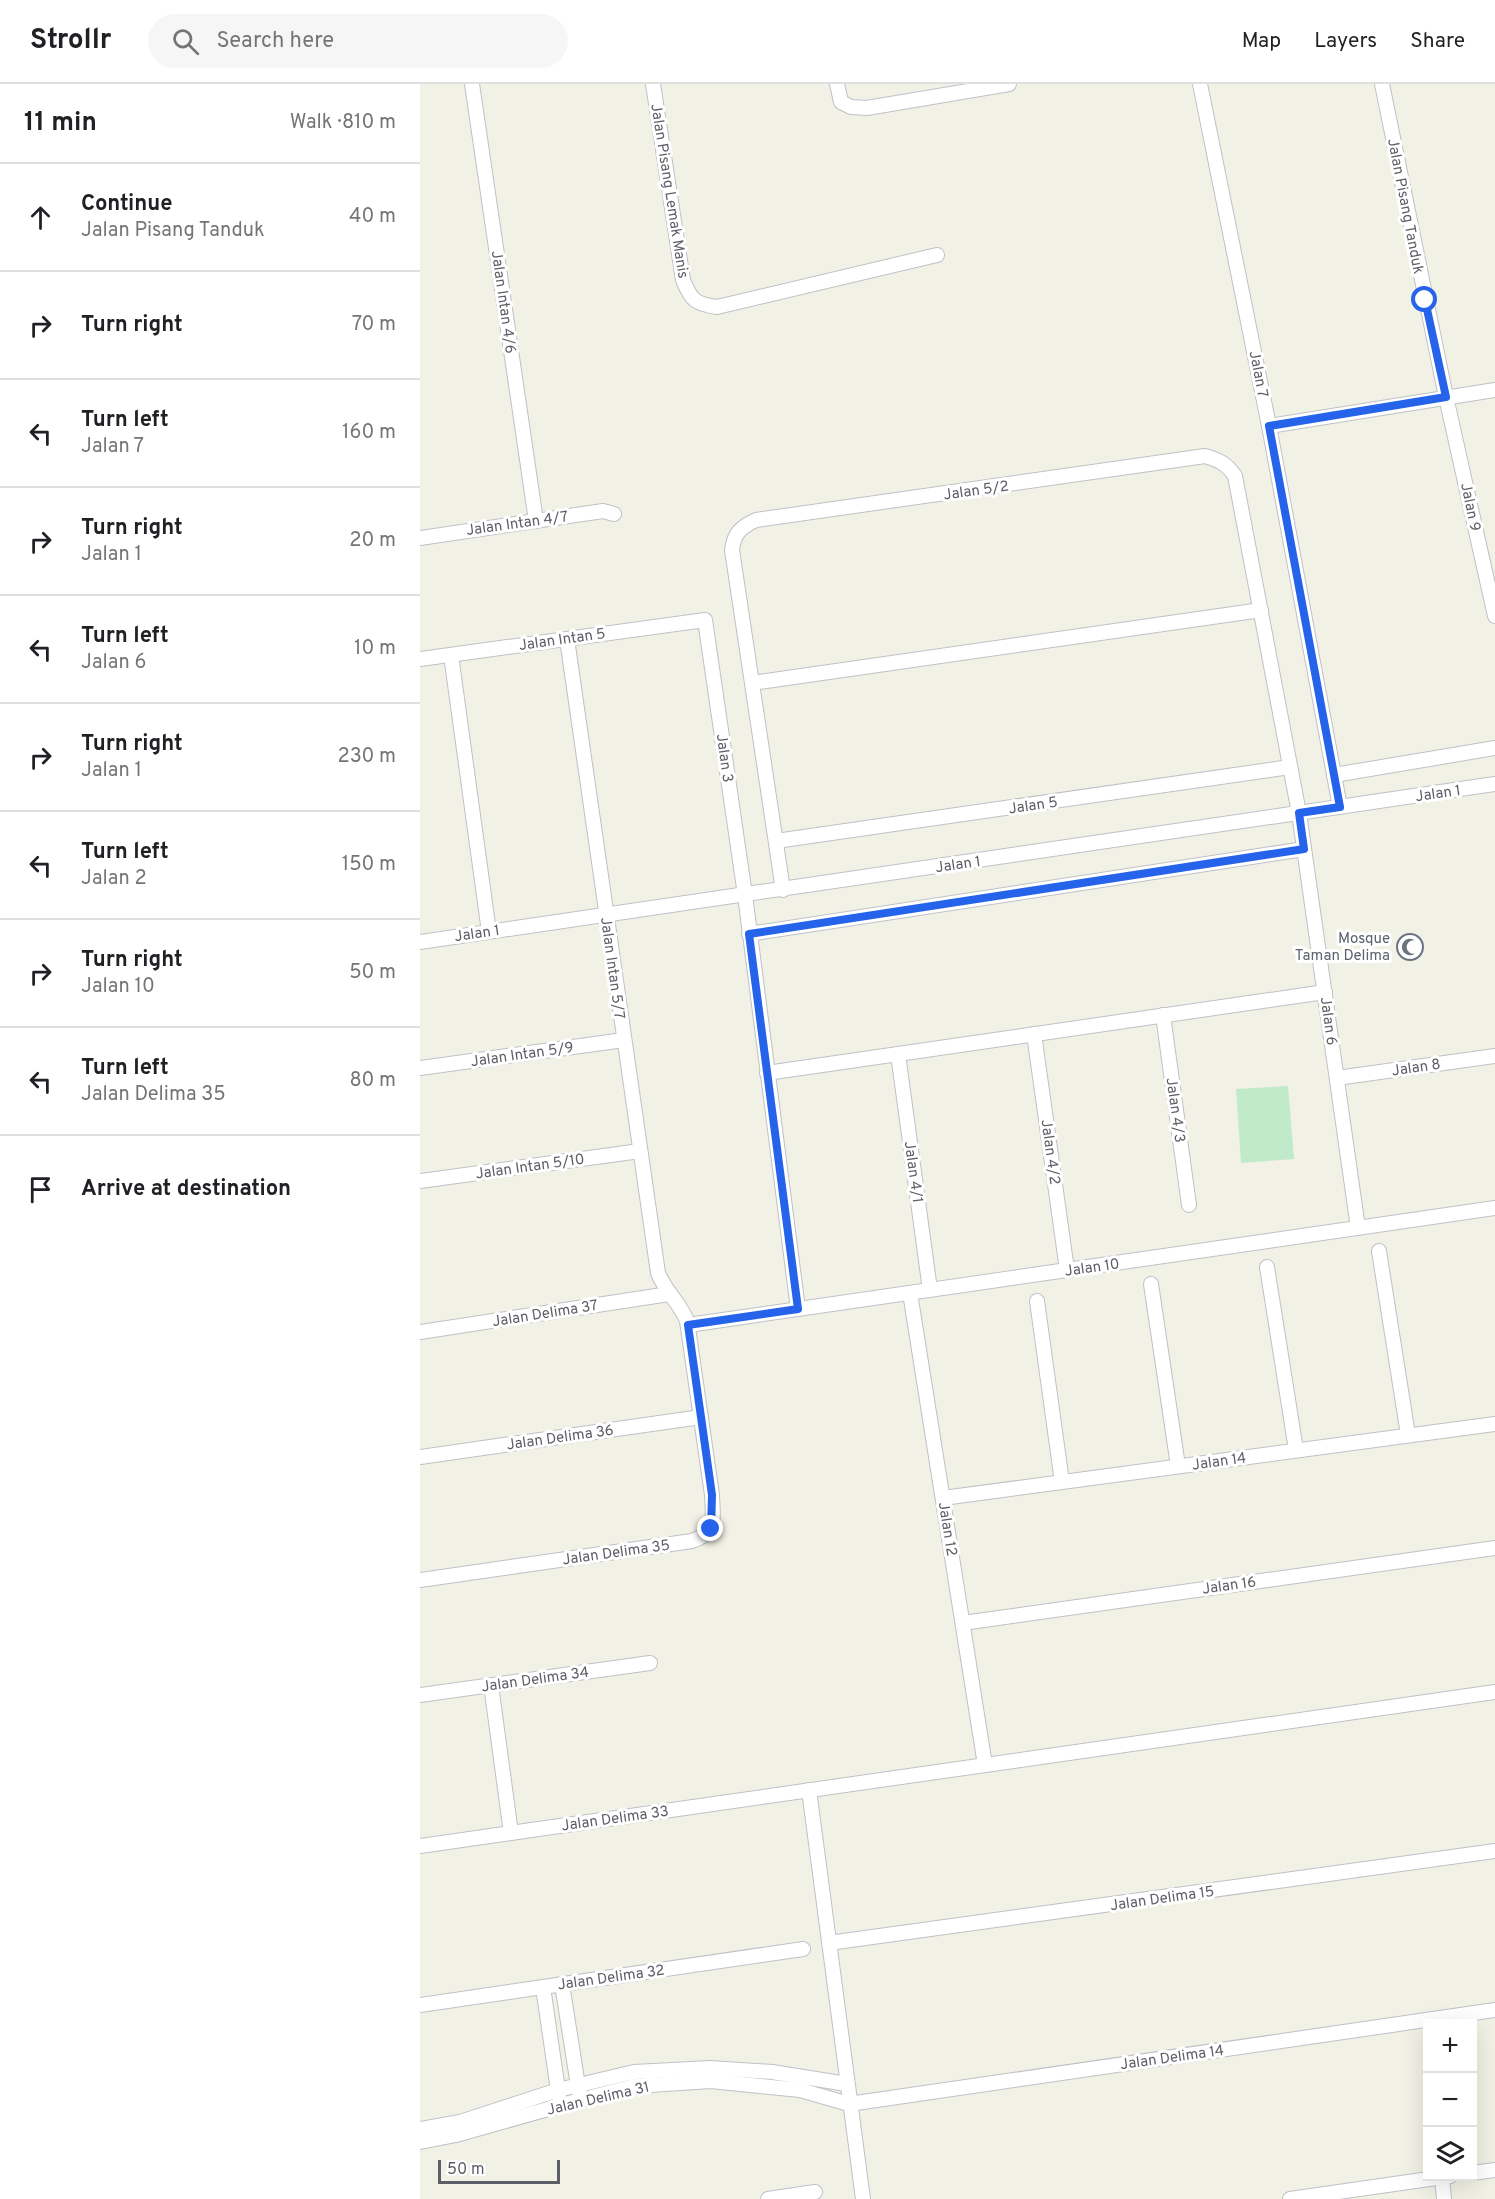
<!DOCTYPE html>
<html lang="en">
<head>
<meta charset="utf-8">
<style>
	:root { --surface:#fff; --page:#f6f6f6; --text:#202124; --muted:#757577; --line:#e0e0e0 }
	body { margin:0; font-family:Overpass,sans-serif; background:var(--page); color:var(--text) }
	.controls { position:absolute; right:18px; bottom:18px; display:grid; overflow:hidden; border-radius:0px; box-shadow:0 6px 24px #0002 }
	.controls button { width:54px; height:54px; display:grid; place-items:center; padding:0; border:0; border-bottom:2px solid var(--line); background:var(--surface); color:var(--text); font:30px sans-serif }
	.scale { position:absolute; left:18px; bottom:15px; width:122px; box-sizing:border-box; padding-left:6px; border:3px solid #5d5f67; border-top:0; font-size:16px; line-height:21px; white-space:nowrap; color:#5d5f67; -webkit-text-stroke:4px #fff; paint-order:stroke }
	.stop { position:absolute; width:18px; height:18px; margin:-14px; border:4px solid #2563eb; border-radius:50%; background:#fff }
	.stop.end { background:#2563eb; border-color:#fff; box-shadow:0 2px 6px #0008 }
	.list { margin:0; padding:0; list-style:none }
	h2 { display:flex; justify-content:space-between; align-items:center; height:78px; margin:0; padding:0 24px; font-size:26px }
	h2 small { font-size:20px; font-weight:400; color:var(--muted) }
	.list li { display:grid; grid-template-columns:39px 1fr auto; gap:18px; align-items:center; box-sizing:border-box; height:108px; padding:0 24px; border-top:2px solid var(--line) }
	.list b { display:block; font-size:22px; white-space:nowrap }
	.list p { margin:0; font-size:20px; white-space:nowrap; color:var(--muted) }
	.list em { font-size:20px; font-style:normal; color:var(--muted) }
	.icon { flex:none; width:33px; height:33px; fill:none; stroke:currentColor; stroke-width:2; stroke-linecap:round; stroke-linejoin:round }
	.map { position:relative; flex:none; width:1075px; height:2115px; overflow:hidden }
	header { display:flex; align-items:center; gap:36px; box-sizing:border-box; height:84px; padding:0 30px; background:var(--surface); border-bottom:2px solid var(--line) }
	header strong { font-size:28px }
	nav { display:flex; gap:33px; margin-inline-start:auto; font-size:21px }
	.search { width:420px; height:54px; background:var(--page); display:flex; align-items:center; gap:15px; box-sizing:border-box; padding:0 21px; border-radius:33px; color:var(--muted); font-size:22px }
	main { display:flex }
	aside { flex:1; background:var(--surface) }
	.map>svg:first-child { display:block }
	.garden { fill:#c0eac9 }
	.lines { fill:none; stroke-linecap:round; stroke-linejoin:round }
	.minor-casing { stroke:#bfc1c7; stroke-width:16 }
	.minor { stroke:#fff; stroke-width:14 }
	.route { stroke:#2563eb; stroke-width:8 }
	.labels { text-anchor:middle; stroke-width:6; stroke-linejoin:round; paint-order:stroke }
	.street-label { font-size:15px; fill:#5d5f67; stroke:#fff }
	.worship-label { font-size:15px; fill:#5b616d; stroke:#fff; text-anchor:end }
</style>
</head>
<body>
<header>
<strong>Strollr</strong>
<div class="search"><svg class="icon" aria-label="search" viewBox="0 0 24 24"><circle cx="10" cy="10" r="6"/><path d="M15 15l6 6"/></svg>Search here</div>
<nav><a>Map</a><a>Layers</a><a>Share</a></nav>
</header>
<main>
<aside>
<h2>11 min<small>Walk · 810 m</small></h2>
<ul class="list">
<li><svg class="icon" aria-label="ahead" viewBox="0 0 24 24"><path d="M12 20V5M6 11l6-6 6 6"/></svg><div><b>Continue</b><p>Jalan Pisang Tanduk</p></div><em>40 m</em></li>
<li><svg class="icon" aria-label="right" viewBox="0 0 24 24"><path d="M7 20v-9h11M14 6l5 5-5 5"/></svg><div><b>Turn right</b></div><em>70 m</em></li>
<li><svg class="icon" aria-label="left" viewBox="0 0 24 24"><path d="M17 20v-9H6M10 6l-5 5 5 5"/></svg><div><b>Turn left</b><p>Jalan 7</p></div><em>160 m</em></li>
<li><svg class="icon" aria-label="right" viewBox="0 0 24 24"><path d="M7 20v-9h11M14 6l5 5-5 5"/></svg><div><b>Turn right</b><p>Jalan 1</p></div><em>20 m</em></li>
<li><svg class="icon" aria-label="left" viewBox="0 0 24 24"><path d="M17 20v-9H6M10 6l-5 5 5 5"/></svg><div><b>Turn left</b><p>Jalan 6</p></div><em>10 m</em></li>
<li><svg class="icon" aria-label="right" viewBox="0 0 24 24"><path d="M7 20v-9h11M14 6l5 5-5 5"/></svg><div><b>Turn right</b><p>Jalan 1</p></div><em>230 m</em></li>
<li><svg class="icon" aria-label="left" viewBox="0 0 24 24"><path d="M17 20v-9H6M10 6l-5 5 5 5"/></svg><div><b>Turn left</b><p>Jalan 2</p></div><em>150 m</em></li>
<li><svg class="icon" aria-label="right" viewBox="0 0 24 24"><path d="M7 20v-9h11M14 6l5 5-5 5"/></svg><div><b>Turn right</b><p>Jalan 10</p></div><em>50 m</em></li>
<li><svg class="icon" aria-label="left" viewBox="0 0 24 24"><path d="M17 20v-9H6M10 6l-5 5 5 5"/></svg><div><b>Turn left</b><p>Jalan Delima 35</p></div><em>80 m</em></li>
<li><svg class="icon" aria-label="arrive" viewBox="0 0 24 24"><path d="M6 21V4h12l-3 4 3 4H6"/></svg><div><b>Arrive at destination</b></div></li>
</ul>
</aside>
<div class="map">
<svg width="1075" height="2115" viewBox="0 0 1075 2115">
	<rect width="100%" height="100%" fill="#f1f1e5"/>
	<path class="garden" d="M 868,1002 L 874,1075 L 821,1079 L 816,1005 Z"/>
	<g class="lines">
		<defs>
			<g id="minor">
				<path d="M 52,0 L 116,437"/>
				<path d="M 233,0 L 263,196 C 271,216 275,220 297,223 L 517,171"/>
				<path d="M 417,0 L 421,18 L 431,23 L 447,24 L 589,0"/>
				<path d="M 780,0 L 849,342 L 920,723"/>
				<path d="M 962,0 L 1026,313 L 1075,532"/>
				<path d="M 849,342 L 1075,306"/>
				<path d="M 0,454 L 183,427 L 194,430"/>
				<path d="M 31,571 L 69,848"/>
				<path d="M 0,575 L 285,536 L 325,811 L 378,1225"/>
				<path d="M 332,599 L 841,526"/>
				<path d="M 914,691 L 1075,664"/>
				<path d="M 356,757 L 870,683"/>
				<path d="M 363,806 L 312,466 C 314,449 321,443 336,436 L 785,372 C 799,376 807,380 815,392 L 879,729 L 938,1144"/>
				<path d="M 329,850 L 884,765"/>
				<path d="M 0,858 L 1075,700"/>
				<path d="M 743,931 L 769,1121"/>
				<path d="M 614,950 L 647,1186"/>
				<path d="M 478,970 L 510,1206"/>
				<path d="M 0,984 L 204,956"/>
				<path d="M 347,989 L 905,908"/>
				<path d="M 917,994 L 1075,972"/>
				<path d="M 0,1097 L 220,1067"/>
				<path d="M 959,1167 L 988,1351"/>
				<path d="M 847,1183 L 876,1366"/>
				<path d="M 731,1200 L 758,1382"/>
				<path d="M 490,1209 L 565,1681"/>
				<path d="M 617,1217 L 642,1398"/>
				<path d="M 268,1241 L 1075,1124"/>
				<path d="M 0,1248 L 249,1210"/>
				<path d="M 0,1373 L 281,1333"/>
				<path d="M 523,1414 L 1075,1340"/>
				<path d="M 0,1496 L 272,1457 C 297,1448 293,1435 292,1411 L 267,1237 C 260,1219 245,1207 238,1189 L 147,555"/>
				<path d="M 543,1539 L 1075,1464"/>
				<path d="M 71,1601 L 91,1749"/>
				<path d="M 0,1611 L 230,1579"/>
				<path d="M 389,1706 L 443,2115"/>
				<path d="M 0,1762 L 1075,1608"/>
				<path d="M 409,1859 L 1075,1767"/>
				<path d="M 142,1900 L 159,2008"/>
				<path d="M 123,1903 L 139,2013"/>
				<path d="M 0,1921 L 383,1865"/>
				<path d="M 0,2045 L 40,2038 L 138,2006 L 214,1988 L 290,1984 L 352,1988 L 427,2000"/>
				<path d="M 0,2058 L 36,2051 L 160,2016 L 215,2002 L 291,1997 L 380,2006 L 429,2020 L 1075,1926"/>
				<path d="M 1052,2089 L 1075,2086"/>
				<path d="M 1022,2094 L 1024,2115"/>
				<path d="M 348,2115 L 395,2108"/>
				<path d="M 870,2115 L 1030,2092"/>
			</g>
		</defs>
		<use href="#minor" class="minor-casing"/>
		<use href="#minor" class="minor"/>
	</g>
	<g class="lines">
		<path class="route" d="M 291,1445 L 292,1411 L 268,1241 L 378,1225 L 329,850 L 884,765 L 879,729 L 920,723 L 849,342 L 1026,313 L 1005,216"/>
	</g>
	<defs>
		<symbol id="mosque-ring" viewBox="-11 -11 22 22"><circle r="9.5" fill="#fff" stroke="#6b7280" stroke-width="1.5"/><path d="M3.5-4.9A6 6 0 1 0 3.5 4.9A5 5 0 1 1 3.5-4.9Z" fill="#6b7280"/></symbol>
	</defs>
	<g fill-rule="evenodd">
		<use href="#mosque-ring" x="975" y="848" width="30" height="30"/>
	</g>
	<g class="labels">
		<g class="street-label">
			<text transform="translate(250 107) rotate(81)" y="5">Jalan Pisang Lemak Manis</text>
			<text transform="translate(986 122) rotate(79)" y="5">Jalan Pisang Tanduk</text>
			<text transform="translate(84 218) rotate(82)" y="5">Jalan Intan 4/6</text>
			<text transform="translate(839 290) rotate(79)" y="5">Jalan 7</text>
			<text transform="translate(556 406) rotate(-8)" y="5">Jalan 5/2</text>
			<text transform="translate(1051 423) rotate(78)" y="5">Jalan 9</text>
			<text transform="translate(97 439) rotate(-8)" y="5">Jalan Intan 4/7</text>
			<text transform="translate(142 555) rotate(-8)" y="5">Jalan Intan 5</text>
			<text transform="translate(305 674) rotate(82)" y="5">Jalan 3</text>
			<text transform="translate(1018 709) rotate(-8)" y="5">Jalan 1</text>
			<text transform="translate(613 721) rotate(-8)" y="5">Jalan 5</text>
			<text transform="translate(538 780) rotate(-8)" y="5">Jalan 1</text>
			<text transform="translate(57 849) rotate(-8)" y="5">Jalan 1</text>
			<text transform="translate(193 884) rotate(82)" y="5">Jalan Intan 5/7</text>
			<text transform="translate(909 937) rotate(82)" y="5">Jalan 6</text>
			<text transform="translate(102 970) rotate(-8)" y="5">Jalan Intan 5/9</text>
			<text transform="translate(996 983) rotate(-8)" y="5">Jalan 8</text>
			<text transform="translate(756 1026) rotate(82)" y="5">Jalan 4/3</text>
			<text transform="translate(631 1068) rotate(82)" y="5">Jalan 4/2</text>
			<text transform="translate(110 1082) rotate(-8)" y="5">Jalan Intan 5/10</text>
			<text transform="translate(494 1088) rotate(82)" y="5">Jalan 4/1</text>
			<text transform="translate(672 1183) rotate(-8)" y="5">Jalan 10</text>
			<text transform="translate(125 1229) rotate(-9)" y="5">Jalan Delima 37</text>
			<text transform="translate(140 1353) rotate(-8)" y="5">Jalan Delima 36</text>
			<text transform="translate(799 1377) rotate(-8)" y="5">Jalan 14</text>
			<text transform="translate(528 1445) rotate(81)" y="5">Jalan 12</text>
			<text transform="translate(196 1468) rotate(-8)" y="5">Jalan Delima 35</text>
			<text transform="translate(809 1501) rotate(-8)" y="5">Jalan 16</text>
			<text transform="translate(115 1595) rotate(-8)" y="5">Jalan Delima 34</text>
			<text transform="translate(195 1734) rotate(-8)" y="5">Jalan Delima 33</text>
			<text transform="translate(742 1814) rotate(-8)" y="5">Jalan Delima 15</text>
			<text transform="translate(191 1893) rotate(-8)" y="5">Jalan Delima 32</text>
			<text transform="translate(752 1973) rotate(-8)" y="5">Jalan Delima 14</text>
			<text transform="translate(178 2014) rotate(-13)" y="5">Jalan Delima 31</text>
		</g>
		<g class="worship-label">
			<text x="970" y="859">Mosque<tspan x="970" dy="17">Taman Delima</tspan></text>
		</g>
	</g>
</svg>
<div class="controls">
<button>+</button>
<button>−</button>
<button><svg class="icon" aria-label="layers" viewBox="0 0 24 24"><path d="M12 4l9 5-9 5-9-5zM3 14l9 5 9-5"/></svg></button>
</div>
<div class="scale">50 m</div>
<div class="stop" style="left:1005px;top:216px"></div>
<div class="stop end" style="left:291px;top:1445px"></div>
</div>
</main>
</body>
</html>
